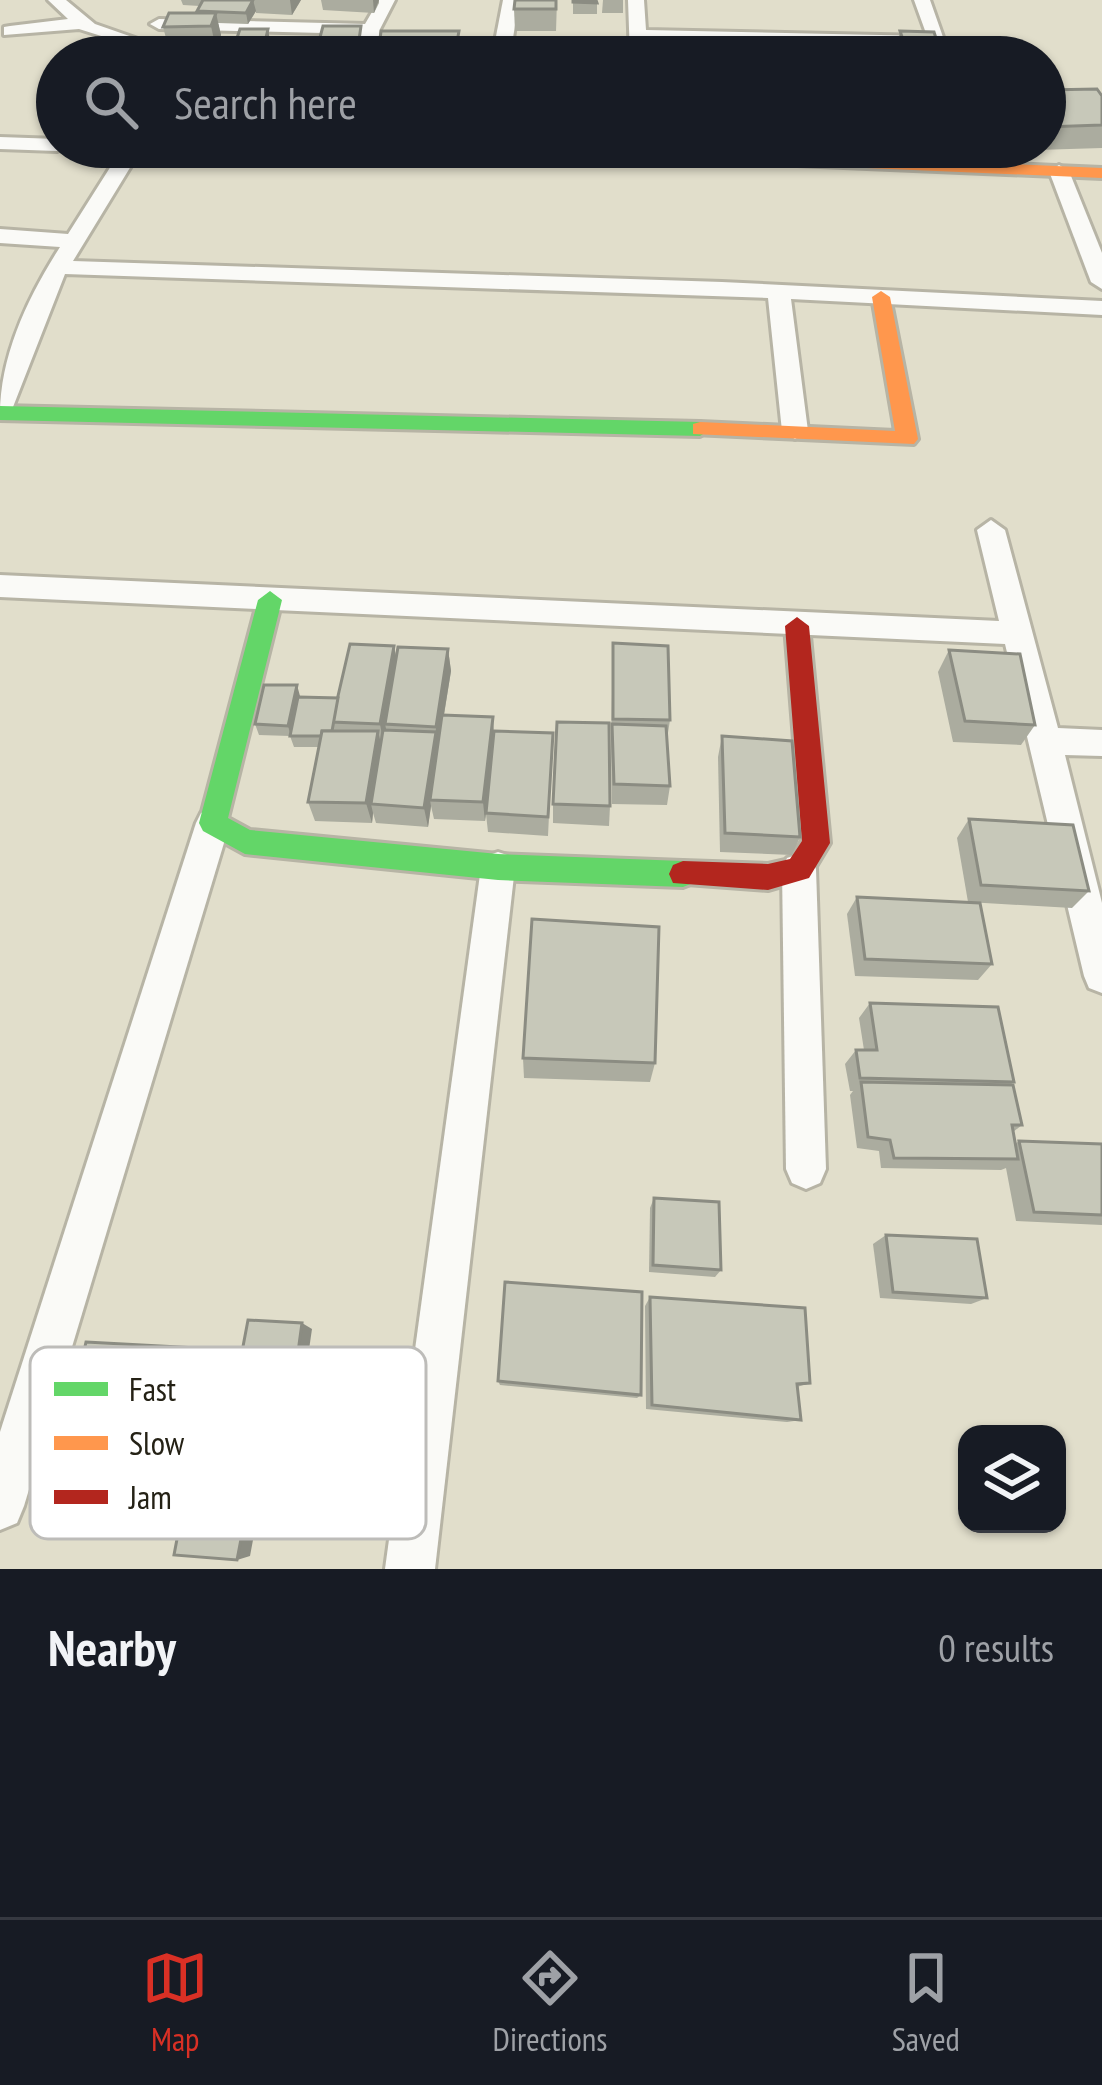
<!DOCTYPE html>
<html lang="en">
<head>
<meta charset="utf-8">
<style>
	:root { --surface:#171b24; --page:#242831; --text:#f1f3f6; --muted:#9ea1a6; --line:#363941; --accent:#d93025 }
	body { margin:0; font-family:"PT Sans Narrow",sans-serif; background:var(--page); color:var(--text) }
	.controls { position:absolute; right:36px; bottom:36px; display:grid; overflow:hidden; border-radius:24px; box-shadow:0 3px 9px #0004 }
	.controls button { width:108px; height:108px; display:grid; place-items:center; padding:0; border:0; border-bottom:3px solid var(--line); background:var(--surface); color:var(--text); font:60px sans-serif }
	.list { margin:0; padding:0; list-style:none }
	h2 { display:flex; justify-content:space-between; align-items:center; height:156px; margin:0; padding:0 48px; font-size:51px }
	h2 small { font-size:39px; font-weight:400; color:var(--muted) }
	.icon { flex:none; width:66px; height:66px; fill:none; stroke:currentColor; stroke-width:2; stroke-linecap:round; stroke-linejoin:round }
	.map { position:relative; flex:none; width:1102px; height:1569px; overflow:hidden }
	.search { position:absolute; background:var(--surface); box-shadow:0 3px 9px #0004; left:36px; right:36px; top:36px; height:132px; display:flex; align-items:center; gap:30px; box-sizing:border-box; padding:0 42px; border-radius:66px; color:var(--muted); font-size:45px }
	.sheet { height:348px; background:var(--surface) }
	nav { display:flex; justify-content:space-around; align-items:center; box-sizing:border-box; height:168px; border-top:3px solid var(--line); background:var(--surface); font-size:33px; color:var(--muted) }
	nav a { display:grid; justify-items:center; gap:6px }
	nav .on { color:var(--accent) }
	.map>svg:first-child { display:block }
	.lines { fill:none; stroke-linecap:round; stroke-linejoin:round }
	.street-casing { stroke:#b7b4a5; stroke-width:6 }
	.fast-casing { stroke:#b7b4a5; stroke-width:6 }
	.slow-casing { stroke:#b7b4a5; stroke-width:6 }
	.jam-casing { stroke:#b7b4a5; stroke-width:6 }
	.street { fill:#fafaf7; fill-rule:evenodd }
	.fast { fill:#63d668; fill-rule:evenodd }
	.slow { fill:#ff974d; fill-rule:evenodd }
	.jam { fill:#b3261e; fill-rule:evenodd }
	.wall { fill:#abac9f }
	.shaded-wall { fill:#8b8c82 }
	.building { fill:#c7c8b9; stroke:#8b8c82; stroke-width:3 }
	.key { fill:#fff; stroke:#bdbcb9; stroke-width:3 }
	.key-label { font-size:33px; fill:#242115 }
</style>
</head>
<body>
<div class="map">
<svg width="1102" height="1569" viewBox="0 0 1102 1569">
	<rect width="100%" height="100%" fill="#e1decb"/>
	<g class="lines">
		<defs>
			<g id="street">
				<path d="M 48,0 L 66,0 L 95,24 L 158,46 L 149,51 L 79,29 L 4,35 L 4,27 L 10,26 L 68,19 Z"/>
				<path d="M 379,0 L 395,0 L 380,29 L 375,57 L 357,57 L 361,34 L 159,29 L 150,24 L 159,19 L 365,24 Z"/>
				<path d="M 503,0 L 519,0 L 510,57 L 492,57 Z"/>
				<path d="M 628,0 L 644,0 L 646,30 L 927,36 L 914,0 L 930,0 L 950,57 L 932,57 L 930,47 L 923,46 L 647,41 L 648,57 L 630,57 Z"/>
				<path d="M 0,137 L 57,139 L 57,147 L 66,147 L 57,151 L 0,149 Z"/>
				<path d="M 123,147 L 142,148 L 73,261 L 722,282 L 1102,301 L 1102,315 L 791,299 L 808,431 L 795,439 L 782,431 L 768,298 L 65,274 L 13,407 L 0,415 C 0,355 28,297 60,247 L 0,243 L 0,229 L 68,234 Z"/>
				<path d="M 1059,165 L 1069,171 L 1102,253 L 1102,289 L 1091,282 L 1049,171 Z"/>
				<path d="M 991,520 L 1005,530 L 1058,728 L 1102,730 L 1102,756 L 1065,755 L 1102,903 L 1102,993 L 1089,988 L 1084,976 L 1005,644 L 0,597 L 0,575 L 999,621 L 977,530 Z"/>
				<path d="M 213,808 L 225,813 L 230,823 L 24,1506 L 17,1523 L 0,1530 L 0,1432 L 196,823 L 201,813 Z"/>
				<path d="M 498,852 L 510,856 L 515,867 L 435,1569 L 385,1569 L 481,867 L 486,856 Z"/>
				<path d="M 799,854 L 811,858 L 816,869 L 826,1169 L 820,1183 L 806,1189 L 792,1183 L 786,1169 L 782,869 L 787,858 Z"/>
			</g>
			<g id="fast">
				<path d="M 0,406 L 700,422 L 711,429 L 700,436 L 0,420 Z"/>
				<path d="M 270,591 L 282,600 L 228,818 L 250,830 L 498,854 L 683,861 L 693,865 L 697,874 L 693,883 L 683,887 L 498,880 L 245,854 L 203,831 L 199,823 L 258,600 Z"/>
			</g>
			<g id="slow">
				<path d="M 89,147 L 658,149 L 1102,168 L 1102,178 L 658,159 L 97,152 Z"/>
				<path d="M 881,291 L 890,297 L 918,439 L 914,444 L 693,434 L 693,424 L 700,422 L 895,431 L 872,297 Z"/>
			</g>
			<path id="jam" d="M 797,617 L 809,626 L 830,843 L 809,878 L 768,890 L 673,883 L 669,874 L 673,865 L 683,861 L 768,864 L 790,859 L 802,841 L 785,626 Z"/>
		</defs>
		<use href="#street" class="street-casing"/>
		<use href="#fast" class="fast-casing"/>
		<use href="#slow" class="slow-casing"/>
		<use href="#jam" class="jam-casing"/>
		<use href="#street" class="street"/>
		<use href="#fast" class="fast"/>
		<use href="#slow" class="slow"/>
		<use href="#jam" class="jam"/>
	</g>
	<g class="wall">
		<path d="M 181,0 L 301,0 L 292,15 L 256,13 L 256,11 L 248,24 L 218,23 L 221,35 L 216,49 L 169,49 L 163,27 L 198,13 L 200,6 L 183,5 Z"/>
		<path d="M 321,0 L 379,0 L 379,3 L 374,13 L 323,10 Z"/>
		<path d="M 557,0 L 556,31 L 515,31 L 514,9 Z"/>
		<path d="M 573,0 L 597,3 L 597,14 L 573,14 Z"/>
		<path d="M 603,0 L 623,0 L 623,13 L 602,13 Z"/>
		<path d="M 323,26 L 363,37 L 360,51 L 353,51 L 352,57 L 315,57 Z"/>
		<path d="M 268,29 L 270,41 L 267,57 L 236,57 L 234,47 Z"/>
		<path d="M 381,31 L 460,42 L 486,43 L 487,57 L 431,57 L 431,52 L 382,51 Z"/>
		<path d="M 900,31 L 942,57 L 871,57 L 870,52 L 872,40 L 896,47 Z"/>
		<path d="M 1045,90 L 1102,96 L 1102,148 L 1037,150 L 1035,147 L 1045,147 Z"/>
		<rect x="679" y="147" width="21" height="5"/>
		<path d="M 613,643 L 670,720 L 667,739 L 670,786 L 667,805 L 612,804 L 611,745 Z"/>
		<path d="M 394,646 L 396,656 L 448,649 L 451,671 L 444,715 L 494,731 L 553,733 L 548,836 L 488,832 L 486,814 L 485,821 L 434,819 L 431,806 L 428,827 L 376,823 L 373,813 L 372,823 L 315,821 L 308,802 L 319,747 L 294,747 L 290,736 L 259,735 L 255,724 L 300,698 L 338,699 Z"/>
		<path d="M 949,650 L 1035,725 L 1021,745 L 953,742 L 938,672 Z"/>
		<path d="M 722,736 L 800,837 L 792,855 L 720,852 L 718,757 Z"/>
		<path d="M 553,804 L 610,806 L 609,826 L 553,823 Z"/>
		<path d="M 969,819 L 1089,891 L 1072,908 L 968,902 L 957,838 Z"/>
		<path d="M 857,897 L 992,964 L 978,980 L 855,976 L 847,914 Z"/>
		<path d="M 870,1003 L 1014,1082 L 1010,1085 L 1022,1125 L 1013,1132 L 1015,1144 L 1019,1141 L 1102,1144 L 1102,1225 L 1016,1221 L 1006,1168 L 1001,1170 L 881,1168 L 879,1151 L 857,1148 L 850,1095 L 853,1091 L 850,1091 L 845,1064 L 856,1050 L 864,1050 L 859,1018 Z"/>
		<path d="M 523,1058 L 655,1063 L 650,1082 L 524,1078 Z"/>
		<path d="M 654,1198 L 721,1270 L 715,1277 L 649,1272 L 650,1208 Z"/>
		<path d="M 886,1235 L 987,1298 L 971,1304 L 880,1298 L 873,1244 Z"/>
		<path d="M 650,1297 L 810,1383 L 797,1387 L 801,1420 L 787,1422 L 646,1409 L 645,1306 Z"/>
		<path d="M 498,1381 L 641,1395 L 637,1398 L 500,1385 Z"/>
	</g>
	<g class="shaded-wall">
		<path d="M 253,0 L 256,11 L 248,24 L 246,13 Z"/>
		<path d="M 290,0 L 301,0 L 292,15 Z"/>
		<path d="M 373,0 L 379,0 L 374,13 Z"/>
		<path d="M 216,13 L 221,35 L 216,49 L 211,26 Z"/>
		<path d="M 268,29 L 270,41 L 266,57 L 264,46 Z"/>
		<path d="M 394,646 L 398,668 L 385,724 L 387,733 L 384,745 L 380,724 Z"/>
		<path d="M 448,649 L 451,671 L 430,800 L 431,806 L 428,827 L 424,808 Z"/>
		<path d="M 297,685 L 300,696 L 291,736 L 288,726 Z"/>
		<path d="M 493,717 L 494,737 L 485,821 L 483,802 Z"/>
		<path d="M 378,731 L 383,752 L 371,804 L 373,813 L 372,823 L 366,803 Z"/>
		<path d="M 302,1323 L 312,1329 L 305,1377 L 295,1374 Z"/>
		<path d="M 233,1350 L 246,1355 L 230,1440 L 217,1439 Z"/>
		<path d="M 348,1381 L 356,1385 L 353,1425 L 344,1424 Z"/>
		<path d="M 153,1433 L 169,1435 L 166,1448 L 150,1448 Z"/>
		<path d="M 256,1461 L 268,1461 L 250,1556 L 237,1560 Z"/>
	</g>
	<g class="building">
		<path d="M 203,0 L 253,0 L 246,13 L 197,11 Z"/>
		<path d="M 515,0 L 556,0 L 556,9 L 514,9 Z"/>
		<path d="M 573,0 L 596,0 L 597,3 L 573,2 Z"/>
		<path d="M 169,13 L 216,13 L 211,26 L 163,27 Z"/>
		<path d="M 323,26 L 361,26 L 359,40 L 351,40 L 349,56 L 315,56 Z"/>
		<path d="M 240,29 L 268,29 L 264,46 L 234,47 Z"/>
		<path d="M 381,31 L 459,31 L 457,42 L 486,43 L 486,52 L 431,51 L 432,41 L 380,40 Z"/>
		<path d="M 900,31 L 934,32 L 942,57 L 918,57 L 916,51 L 907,51 Z"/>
		<path d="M 818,39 L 834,40 L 836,57 L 828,57 L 828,55 L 820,56 Z"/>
		<path d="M 872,40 L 894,41 L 899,57 L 877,57 Z"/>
		<path d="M 802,42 L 816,42 L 818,57 L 804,57 Z"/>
		<path d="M 677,46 L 740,48 L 741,57 L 677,57 Z"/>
		<path d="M 744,50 L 786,51 L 787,57 L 744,57 Z"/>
		<path d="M 1097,89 L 1102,96 L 1102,125 L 1045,127 L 1045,90 Z"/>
		<path d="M 613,643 L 668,646 L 670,720 L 613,719 Z"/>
		<path d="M 350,644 L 394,646 L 380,724 L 332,722 Z"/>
		<path d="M 398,647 L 448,649 L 436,727 L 385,724 Z"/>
		<path d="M 949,650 L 1020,654 L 1035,725 L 965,721 Z"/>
		<path d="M 264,685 L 297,685 L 288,726 L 255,724 Z"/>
		<path d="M 298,697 L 338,698 L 332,731 L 322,731 L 321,736 L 290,736 Z"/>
		<path d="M 442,715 L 493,717 L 483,802 L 430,800 Z"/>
		<path d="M 557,722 L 609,723 L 610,806 L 553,804 Z"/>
		<path d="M 612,724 L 666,726 L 670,786 L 614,784 Z"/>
		<path d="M 383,730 L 436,732 L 424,808 L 371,804 Z"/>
		<path d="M 322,731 L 378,731 L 366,803 L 308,802 Z"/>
		<path d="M 494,731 L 553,733 L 548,817 L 486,813 Z"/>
		<path d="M 722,736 L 792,741 L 800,837 L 725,833 Z"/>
		<path d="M 969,819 L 1073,825 L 1089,891 L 981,885 Z"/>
		<path d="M 857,897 L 980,903 L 992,964 L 865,959 Z"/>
		<path d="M 532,919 L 659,927 L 655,1063 L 523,1058 Z"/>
		<path d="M 870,1003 L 998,1007 L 1014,1082 L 860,1078 L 856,1050 L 877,1050 Z"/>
		<path d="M 861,1082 L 1013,1085 L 1022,1125 L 1012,1125 L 1018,1159 L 894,1158 L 890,1140 L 868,1137 Z"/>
		<path d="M 1019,1141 L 1102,1144 L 1102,1215 L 1034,1212 Z"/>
		<path d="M 654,1198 L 719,1202 L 721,1270 L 653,1265 Z"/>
		<path d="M 886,1235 L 977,1239 L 987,1298 L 893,1292 Z"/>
		<path d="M 505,1282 L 642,1292 L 641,1395 L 498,1381 Z"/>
		<path d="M 650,1297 L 805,1308 L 810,1383 L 797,1384 L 801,1420 L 652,1405 Z"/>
		<path d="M 248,1320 L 302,1323 L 295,1374 L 348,1381 L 344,1424 L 231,1410 Z"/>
		<path d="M 86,1342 L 233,1350 L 217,1439 L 153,1433 L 150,1448 L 64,1438 Z"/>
		<path d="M 193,1455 L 256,1461 L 237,1560 L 174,1555 Z"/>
	</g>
	<rect x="30" y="1347" width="396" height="192" rx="18" class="key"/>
	<rect x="54" y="1382" width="54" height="14" fill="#63d668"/>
	<rect x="54" y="1436" width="54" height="14" fill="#ff974d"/>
	<rect x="54" y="1490" width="54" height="14" fill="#b3261e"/>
	<g class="key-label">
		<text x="129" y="1401">Fast</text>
		<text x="129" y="1455">Slow</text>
		<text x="129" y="1509">Jam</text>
	</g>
</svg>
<div class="controls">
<button><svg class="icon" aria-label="layers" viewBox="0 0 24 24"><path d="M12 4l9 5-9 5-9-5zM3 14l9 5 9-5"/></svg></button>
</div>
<div class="search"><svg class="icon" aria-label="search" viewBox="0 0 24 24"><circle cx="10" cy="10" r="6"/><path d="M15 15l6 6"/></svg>Search here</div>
</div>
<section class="sheet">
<h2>Nearby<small>0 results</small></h2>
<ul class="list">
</ul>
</section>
<nav>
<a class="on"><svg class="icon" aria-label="map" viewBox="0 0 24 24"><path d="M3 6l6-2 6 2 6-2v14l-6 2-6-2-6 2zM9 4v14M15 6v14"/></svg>Map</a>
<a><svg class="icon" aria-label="directions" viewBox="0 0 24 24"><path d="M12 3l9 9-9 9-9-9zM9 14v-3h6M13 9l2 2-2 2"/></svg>Directions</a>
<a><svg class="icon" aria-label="saved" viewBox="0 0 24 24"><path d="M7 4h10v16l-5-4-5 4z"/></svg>Saved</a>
</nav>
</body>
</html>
